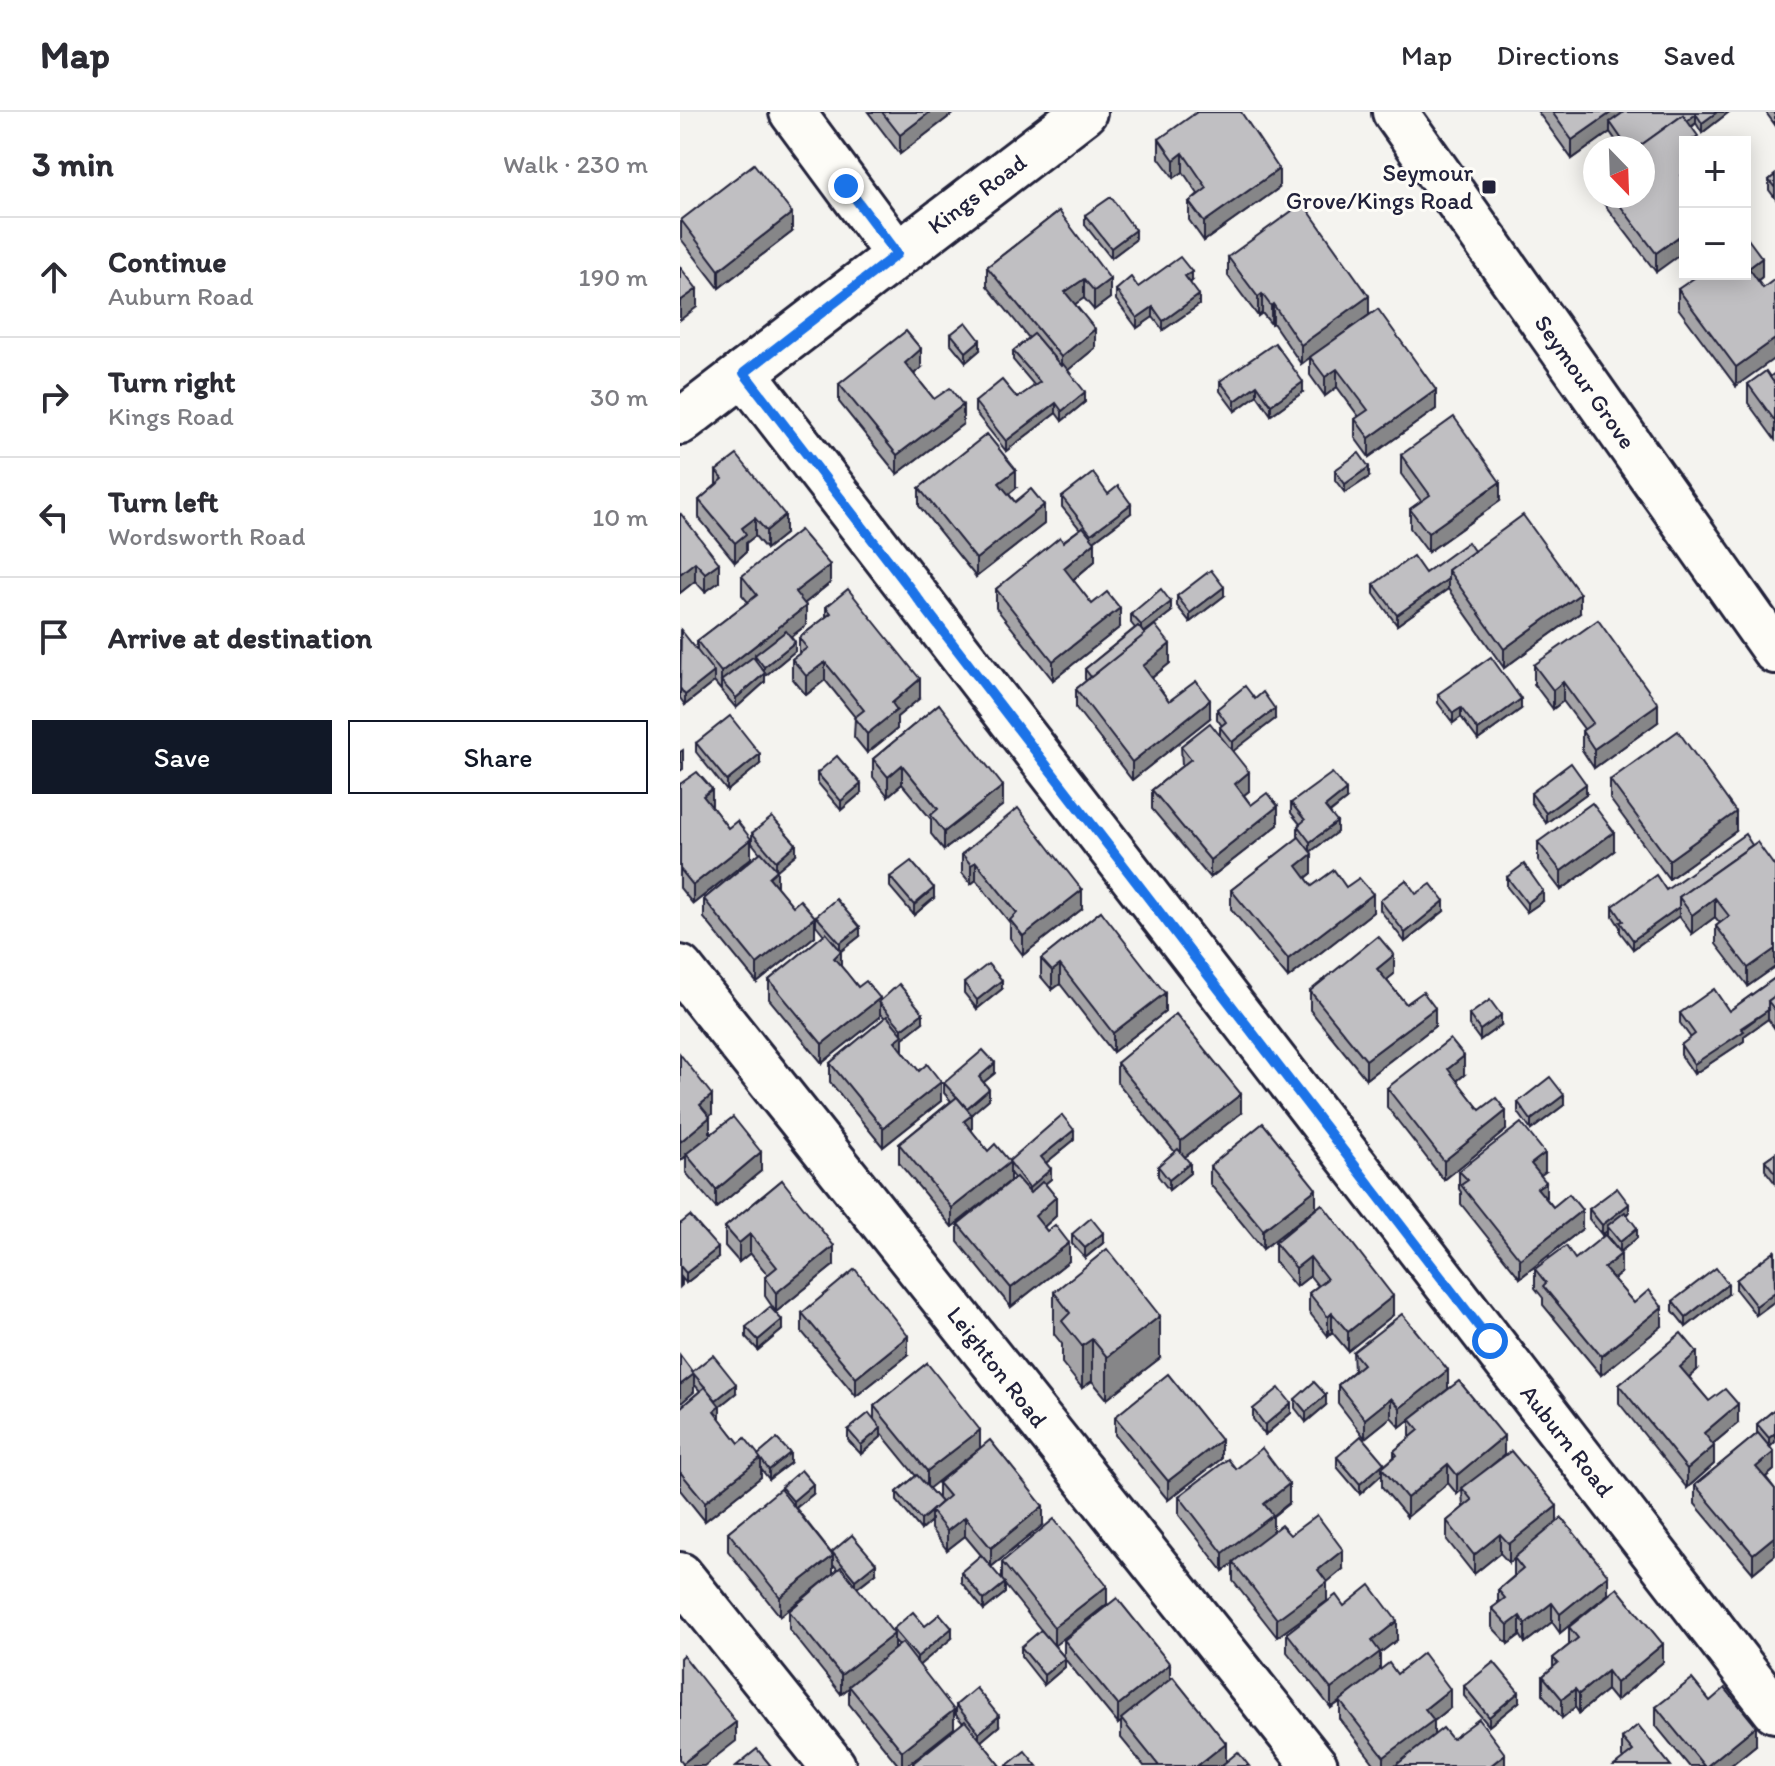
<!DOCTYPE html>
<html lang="en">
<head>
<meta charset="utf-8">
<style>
	:root { --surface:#fff; --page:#f7f7f7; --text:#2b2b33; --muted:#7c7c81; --line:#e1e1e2; --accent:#111827 }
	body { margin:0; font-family:Itim,sans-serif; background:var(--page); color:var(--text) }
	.controls { position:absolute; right:24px; top:24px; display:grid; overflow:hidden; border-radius:0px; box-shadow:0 4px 20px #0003 }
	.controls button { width:72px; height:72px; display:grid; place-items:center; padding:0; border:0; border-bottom:2px solid var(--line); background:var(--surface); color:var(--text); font:40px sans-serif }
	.compass { position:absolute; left:903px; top:24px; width:72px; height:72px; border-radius:50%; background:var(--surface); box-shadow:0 4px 20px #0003; rotate:157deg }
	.stop { position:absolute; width:24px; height:24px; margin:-18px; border:6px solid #1a73e8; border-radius:50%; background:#fff }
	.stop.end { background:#1a73e8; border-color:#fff; box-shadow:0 2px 8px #0008 }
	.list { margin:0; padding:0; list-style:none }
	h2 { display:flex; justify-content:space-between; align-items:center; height:104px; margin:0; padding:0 32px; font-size:34px }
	h2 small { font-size:26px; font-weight:400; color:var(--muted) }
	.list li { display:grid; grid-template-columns:52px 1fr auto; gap:24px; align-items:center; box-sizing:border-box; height:120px; padding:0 32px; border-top:2px solid var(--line) }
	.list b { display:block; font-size:30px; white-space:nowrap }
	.list p { margin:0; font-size:26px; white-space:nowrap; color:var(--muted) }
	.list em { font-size:26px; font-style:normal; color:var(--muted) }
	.actions { display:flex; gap:16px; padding:24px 32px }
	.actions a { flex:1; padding:18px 0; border:2px solid var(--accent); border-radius:0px; text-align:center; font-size:28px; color:var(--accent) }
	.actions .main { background:var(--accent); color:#fff }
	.icon { flex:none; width:44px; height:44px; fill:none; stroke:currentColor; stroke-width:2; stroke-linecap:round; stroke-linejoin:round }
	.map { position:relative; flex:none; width:1095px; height:1654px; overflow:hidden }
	header { display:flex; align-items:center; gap:48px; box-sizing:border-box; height:112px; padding:0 40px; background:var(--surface); border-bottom:2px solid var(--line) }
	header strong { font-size:38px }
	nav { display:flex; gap:44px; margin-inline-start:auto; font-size:28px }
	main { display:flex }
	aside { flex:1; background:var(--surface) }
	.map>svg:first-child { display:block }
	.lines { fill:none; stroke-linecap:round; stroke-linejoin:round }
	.minor-casing { stroke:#22223b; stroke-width:50 }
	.major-casing { stroke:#22223b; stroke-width:50 }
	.minor { stroke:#fdfcf7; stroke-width:44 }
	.major { stroke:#fdfcf7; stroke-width:44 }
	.wall { fill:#a5a4a7; stroke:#22223b; stroke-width:2; fill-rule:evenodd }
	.shaded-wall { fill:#868688; stroke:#22223b; stroke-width:2 }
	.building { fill:#c0bfc2; stroke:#22223b; stroke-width:2 }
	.route { stroke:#1a73e8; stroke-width:10 }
	.poi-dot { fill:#22223b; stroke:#fdfcf7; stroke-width:3 }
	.labels { text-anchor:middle; stroke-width:6; stroke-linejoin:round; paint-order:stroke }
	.poi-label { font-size:24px; fill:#22223b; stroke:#fdfcf7; text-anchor:end }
	.street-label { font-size:24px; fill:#22223b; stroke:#fdfcf7 }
</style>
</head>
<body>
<header>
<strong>Map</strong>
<nav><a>Map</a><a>Directions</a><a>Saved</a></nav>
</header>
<main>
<aside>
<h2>3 min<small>Walk · 230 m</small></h2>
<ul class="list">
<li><svg class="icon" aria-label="ahead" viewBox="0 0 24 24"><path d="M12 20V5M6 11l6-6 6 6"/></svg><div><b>Continue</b><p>Auburn Road</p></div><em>190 m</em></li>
<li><svg class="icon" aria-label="right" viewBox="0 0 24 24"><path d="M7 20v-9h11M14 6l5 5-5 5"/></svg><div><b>Turn right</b><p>Kings Road</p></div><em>30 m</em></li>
<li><svg class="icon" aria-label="left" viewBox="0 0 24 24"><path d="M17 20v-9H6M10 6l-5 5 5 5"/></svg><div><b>Turn left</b><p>Wordsworth Road</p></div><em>10 m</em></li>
<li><svg class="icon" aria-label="arrive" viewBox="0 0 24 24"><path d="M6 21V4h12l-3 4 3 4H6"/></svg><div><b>Arrive at destination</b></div></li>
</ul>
<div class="actions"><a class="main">Save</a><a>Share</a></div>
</aside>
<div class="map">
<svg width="1095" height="1654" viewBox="0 0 1095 1654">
	<rect width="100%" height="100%" fill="#f4f3ef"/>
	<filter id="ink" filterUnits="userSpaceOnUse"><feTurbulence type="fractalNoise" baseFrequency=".0125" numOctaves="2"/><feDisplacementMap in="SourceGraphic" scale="16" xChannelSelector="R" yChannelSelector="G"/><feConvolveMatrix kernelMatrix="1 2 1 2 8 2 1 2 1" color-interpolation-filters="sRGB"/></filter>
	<g filter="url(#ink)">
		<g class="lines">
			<defs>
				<g id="minor">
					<path d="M 112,0 L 217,142"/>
					<path d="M 64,261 L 1095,1598"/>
					<path d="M 0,310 L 404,0"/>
					<path d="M 0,856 L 635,1654"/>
					<path d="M 0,1463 L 153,1654"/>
				</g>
				<path id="major" d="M 715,0 L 1095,539"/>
			</defs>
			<use href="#minor" class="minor-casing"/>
			<use href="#major" class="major-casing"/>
			<use href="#minor" class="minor"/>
			<use href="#major" class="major"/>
		</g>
		<g class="wall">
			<path d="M 188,0 L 275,0 L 220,42 Z"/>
			<path d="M 858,0 L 1049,0 L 1022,21 L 1016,11 L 1012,15 L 976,160 L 918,84 L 963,84 L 963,36 L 941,36 L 930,20 L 892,47 Z"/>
			<path d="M 1087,0 L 1095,0 L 1095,13 L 1087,2 Z"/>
			<path d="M 479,27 L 599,76 L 524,129 L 509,108 L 509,90 L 518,82 L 503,60 L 494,66 L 479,46 Z"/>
			<path d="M 1095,63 L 1095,86 L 1089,78 L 1089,68 Z"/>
			<path d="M 379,99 L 430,186 L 414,198 L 404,186 L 395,192 L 415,236 L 388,258 L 405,290 L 382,309 L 376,301 L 326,339 L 295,300 L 295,290 L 337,286 L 355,274 L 333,248 L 333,239 L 349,226 L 307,174 L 307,155 Z"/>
			<path d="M 405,103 L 455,128 L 431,146 L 405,113 Z"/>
			<path d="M 1,108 L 112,120 L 39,176 L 1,127 Z"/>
			<path d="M 548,145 L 689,203 L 756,297 L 689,345 L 675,326 L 675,307 L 679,305 L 657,275 L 645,284 L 630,263 L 630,245 L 621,252 L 593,211 L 591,212 L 582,201 L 578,204 L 548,164 Z"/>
			<path d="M 1082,165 L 1078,168 L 1056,274 L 998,196 L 998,177 Z"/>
			<path d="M 512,169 L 510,171 L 519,193 L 483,218 L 473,205 L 457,216 L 436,188 L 436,178 Z"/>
			<path d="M 271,222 L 300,238 L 286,250 L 271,232 Z"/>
			<path d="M 241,256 L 234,262 L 254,287 L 283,312 L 217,362 L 159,290 L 159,272 Z"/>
			<path d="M 1095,261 L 1095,328 L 1068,291 L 1068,272 L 1090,265 Z"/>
			<path d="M 540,269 L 623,280 L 591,303 L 577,283 L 555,299 L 540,279 Z"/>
			<path d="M 721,343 L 820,389 L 748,440 L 730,416 L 730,397 L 741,389 L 721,362 Z"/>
			<path d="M 655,358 L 689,365 L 665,381 L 655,368 Z"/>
			<path d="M 36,359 L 105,422 L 86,437 L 75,424 L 66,431 L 66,440 L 55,450 L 19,406 L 19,388 L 36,373 Z"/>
			<path d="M 239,376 L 336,376 L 329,382 L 335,390 L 364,412 L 296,465 L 239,394 Z"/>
			<path d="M 428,382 L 451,401 L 414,429 L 415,449 L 393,468 L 412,492 L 440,515 L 373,568 L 316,496 L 316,477 L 400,417 L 382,395 L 382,385 Z"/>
			<path d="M 0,403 L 39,470 L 25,480 L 15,469 L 0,481 Z"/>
			<path d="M 794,439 L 900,501 L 824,556 L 768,477 L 717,513 L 694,482 L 694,472 L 745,461 Z"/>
			<path d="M 62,464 L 150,471 L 124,492 L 126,513 L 111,525 L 115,539 L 85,564 L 85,570 L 56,596 L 34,570 L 5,593 L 0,586 L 0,519 L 17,538 L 17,529 L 68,490 L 62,483 Z"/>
			<path d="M 497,484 L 544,484 L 510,510 L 497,494 Z"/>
			<path d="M 146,495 L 240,586 L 217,605 L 217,617 L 187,641 L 174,625 L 175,605 L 145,568 L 126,583 L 112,566 L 112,547 L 119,542 L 119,526 L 146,505 Z"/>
			<path d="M 491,500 L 463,521 L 490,551 L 472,566 L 489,589 L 530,606 L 452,668 L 396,596 L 396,577 L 406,569 L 405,567 L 405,557 L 455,516 L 451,511 L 451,502 Z"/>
			<path d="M 854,553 L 978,610 L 914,656 L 902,638 L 902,619 L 904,617 L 883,589 L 873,597 L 854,572 Z"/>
			<path d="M 758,582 L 841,597 L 798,628 L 781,605 L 773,611 L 758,591 Z"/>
			<path d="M 575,587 L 595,607 L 552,639 L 569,679 L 564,683 L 571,693 L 598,713 L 530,766 L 472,697 L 472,678 L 502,654 L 501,634 L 540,624 L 540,615 L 542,614 L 537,607 L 537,597 Z"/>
			<path d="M 259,592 L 323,693 L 264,738 L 251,722 L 251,707 L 222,672 L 208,684 L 193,665 L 193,647 Z"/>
			<path d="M 16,631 L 80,652 L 47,679 L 16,640 Z"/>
			<path d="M 137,661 L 181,681 L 161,698 L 137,670 Z"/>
			<path d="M 930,668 L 1056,719 L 989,767 L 930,687 Z"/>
			<path d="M 0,672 L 32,695 L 71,746 L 13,792 L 0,776 Z"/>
			<path d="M 851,681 L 906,682 L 866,711 L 851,690 Z"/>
			<path d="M 666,688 L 650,701 L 657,720 L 630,740 L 632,761 L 626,766 L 632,774 L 666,775 L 693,800 L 608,866 L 551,797 L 551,778 L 619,726 L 618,724 L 618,714 L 620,712 L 611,701 L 611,691 Z"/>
			<path d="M 72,721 L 116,742 L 96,758 L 97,775 L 135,824 L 77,871 L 24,806 L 24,787 L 80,741 L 72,731 Z"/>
			<path d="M 858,730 L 934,739 L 881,778 L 858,748 Z"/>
			<path d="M 1072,733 L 1095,755 L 1095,855 L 1068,874 L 1036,832 L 1036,814 L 1040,811 L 1035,805 L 1012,822 L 999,804 L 953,837 L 940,820 L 940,815 L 933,804 L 933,794 L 986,778 Z"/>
			<path d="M 282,742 L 402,797 L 343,843 L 330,826 L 330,811 L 296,768 L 291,772 L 282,761 Z"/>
			<path d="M 210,765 L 254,786 L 234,803 L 210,775 Z"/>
			<path d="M 827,765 L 863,789 L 847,800 L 827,775 Z"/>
			<path d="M 736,782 L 764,799 L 725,830 L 700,798 L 700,788 Z"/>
			<path d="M 421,799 L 485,900 L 433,940 L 380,872 L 372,878 L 361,865 L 361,847 Z"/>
			<path d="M 136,804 L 180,824 L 161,839 L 161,855 L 178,875 L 200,889 L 243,910 L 223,926 L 223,939 L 261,989 L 203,1035 L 150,970 L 150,951 L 205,906 L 200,901 L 200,905 L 142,951 L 89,887 L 89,868 L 144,823 L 136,813 Z"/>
			<path d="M 714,862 L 706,868 L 726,892 L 755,914 L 686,967 L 630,898 L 630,879 Z"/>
			<path d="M 1095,866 L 1095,917 L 1088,907 L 1064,924 L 1064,929 L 1014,962 L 1001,943 L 1001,933 L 1011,926 L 1000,911 L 1000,901 L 1049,899 Z"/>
			<path d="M 284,871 L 322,877 L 297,897 L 284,881 Z"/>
			<path d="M 789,903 L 821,913 L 800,928 L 789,913 Z"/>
			<path d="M 0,942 L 32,1002 L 30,1004 L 30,1023 L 81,1059 L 36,1096 L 6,1061 L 6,1044 L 0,1049 Z"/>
			<path d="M 437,951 L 561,1001 L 505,1045 L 510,1061 L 489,1078 L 478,1064 L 478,1054 L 495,1040 L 437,970 Z"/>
			<path d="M 315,961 L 304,970 L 309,987 L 291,1002 L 292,1019 L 308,1039 L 329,1049 L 394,1028 L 366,1051 L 371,1067 L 365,1072 L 376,1104 L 364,1115 L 389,1149 L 331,1195 L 278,1130 L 278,1112 L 334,1066 L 330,1061 L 272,1115 L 219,1051 L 219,1032 L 271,989 L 264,981 L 264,971 Z"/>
			<path d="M 784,963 L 777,969 L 800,998 L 826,1018 L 764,1068 L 707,995 L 707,976 Z"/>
			<path d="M 838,990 L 884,993 L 851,1018 L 838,1000 Z"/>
			<path d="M 1095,1041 L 1095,1071 L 1085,1058 L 1085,1048 Z"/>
			<path d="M 530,1054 L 636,1096 L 583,1137 L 530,1072 Z"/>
			<path d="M 779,1059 L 865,1060 L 860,1063 L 866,1086 L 873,1095 L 902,1117 L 840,1166 L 781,1092 L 781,1080 L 779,1077 Z"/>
			<path d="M 102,1068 L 154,1153 L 96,1200 L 85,1184 L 85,1165 L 88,1163 L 70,1141 L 59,1150 L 45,1134 L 45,1115 Z"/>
			<path d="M 642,1092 L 713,1203 L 668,1239 L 652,1220 L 648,1224 L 629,1200 L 629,1181 L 638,1174 L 630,1164 L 616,1175 L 595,1150 L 595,1131 Z"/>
			<path d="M 909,1097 L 949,1101 L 947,1103 L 957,1126 L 940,1140 L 927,1124 L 927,1119 L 922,1123 L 909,1107 Z"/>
			<path d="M 0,1112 L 38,1146 L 6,1171 L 2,1166 L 2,1173 L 0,1175 Z"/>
			<path d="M 392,1122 L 423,1131 L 405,1146 L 392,1132 Z"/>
			<path d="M 1095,1140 L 1095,1189 L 1076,1203 L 1056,1178 L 1056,1168 Z"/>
			<path d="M 895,1147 L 941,1161 L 933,1168 L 954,1191 L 982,1214 L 921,1263 L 863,1193 L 863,1186 L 855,1176 L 855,1157 Z"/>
			<path d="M 374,1180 L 480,1246 L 427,1287 L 412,1269 L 402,1276 L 382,1251 L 382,1232 L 374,1222 Z"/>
			<path d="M 1048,1182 L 1006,1215 L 993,1199 L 993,1189 Z"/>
			<path d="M 122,1201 L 228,1243 L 176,1284 L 122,1220 Z"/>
			<path d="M 66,1215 L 102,1218 L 78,1238 L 66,1225 Z"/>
			<path d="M 673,1240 L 768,1277 L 720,1315 L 711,1305 L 685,1326 L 658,1291 L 658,1273 L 674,1259 Z"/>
			<path d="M 247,1251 L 249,1377 L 258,1387 L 258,1371 L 363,1413 L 311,1455 L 285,1424 L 267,1438 L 251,1417 L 251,1409 L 241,1418 L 217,1389 L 217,1380 L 236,1364 L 201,1321 L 201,1325 L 181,1342 L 168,1328 L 168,1318 L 194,1308 L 194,1294 Z"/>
			<path d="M 1017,1258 L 1009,1265 L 1029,1289 L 1058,1311 L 1033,1332 L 1034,1352 L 1007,1376 L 939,1291 L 939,1273 Z"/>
			<path d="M 13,1260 L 56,1281 L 40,1294 L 40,1307 L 59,1331 L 78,1343 L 110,1351 L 89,1367 L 81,1357 L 81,1365 L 25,1409 L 0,1378 L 0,1296 L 20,1279 L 14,1272 L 14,1280 Z"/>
			<path d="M 615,1287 L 646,1293 L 626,1310 L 615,1296 Z"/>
			<path d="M 573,1297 L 611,1301 L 585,1323 L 573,1307 Z"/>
			<path d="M 1095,1297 L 1095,1330 L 1090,1335 L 1094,1358 L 1086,1365 L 1095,1377 L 1095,1443 L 1073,1461 L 1015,1392 L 1015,1373 L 1077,1322 L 1077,1312 Z"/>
			<path d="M 435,1305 L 541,1347 L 488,1388 L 435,1323 Z"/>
			<path d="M 730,1307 L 824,1343 L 805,1359 L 877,1410 L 928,1482 L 880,1521 L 872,1510 L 845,1531 L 840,1523 L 828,1532 L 812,1515 L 812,1496 L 818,1492 L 818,1478 L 834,1464 L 834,1447 L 829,1451 L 820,1441 L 794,1462 L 767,1428 L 767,1409 L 783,1396 L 782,1377 L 777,1382 L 768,1371 L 727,1405 L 702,1375 L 702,1362 L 680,1382 L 657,1355 L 657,1345 L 704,1354 L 714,1345 L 714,1339 L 730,1326 Z"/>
			<path d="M 556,1357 L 609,1391 L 593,1404 L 593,1420 L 610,1423 L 663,1457 L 646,1470 L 647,1489 L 597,1525 L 553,1469 L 553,1452 L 543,1459 L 499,1403 L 499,1384 Z"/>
			<path d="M 101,1375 L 133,1382 L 116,1396 L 152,1442 L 196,1461 L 177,1476 L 213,1521 L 213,1517 L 245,1514 L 272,1526 L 239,1553 L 274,1616 L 226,1654 L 219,1654 L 169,1592 L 169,1576 L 161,1582 L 109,1517 L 109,1499 L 135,1476 L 100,1504 L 48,1439 L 48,1420 L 101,1378 ZM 153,1452 L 158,1458 L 153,1462 ZM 214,1528 L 219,1533 L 214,1537 Z"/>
			<path d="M 322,1450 L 427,1492 L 374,1533 L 384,1545 L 384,1528 L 490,1568 L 541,1654 L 464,1654 L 441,1626 L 441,1609 L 438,1612 L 385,1547 L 385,1555 L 364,1573 L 341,1544 L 341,1535 L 369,1528 L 325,1473 L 325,1481 L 304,1498 L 281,1470 L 281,1460 L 322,1468 Z"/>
			<path d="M 664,1494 L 717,1528 L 700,1541 L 700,1558 L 717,1562 L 770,1596 L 754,1609 L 754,1624 L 772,1627 L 825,1654 L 696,1654 L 660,1607 L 660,1590 L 651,1596 L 607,1540 L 607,1521 Z"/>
			<path d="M 889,1515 L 983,1550 L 936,1589 L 927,1578 L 899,1601 L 895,1595 L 882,1606 L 863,1583 L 863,1564 L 873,1555 L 873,1546 L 889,1533 Z"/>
			<path d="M 784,1574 L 839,1590 L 809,1614 L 784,1584 Z"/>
			<path d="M 1030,1589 L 1076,1633 L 1050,1654 L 1009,1654 L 976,1614 L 976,1595 Z"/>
			<path d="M 276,1593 L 319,1614 L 301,1629 L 321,1654 L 233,1654 L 233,1651 L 283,1611 L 276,1603 Z"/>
			<path d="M 942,1626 L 991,1654 L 943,1647 L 942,1645 Z"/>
		</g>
		<g class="shaded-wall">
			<path d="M 250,0 L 275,0 L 220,42 L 220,23 Z"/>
			<path d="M 932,0 L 958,0 L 930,10 L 930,20 L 892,47 L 892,28 Z"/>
			<path d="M 1037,0 L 1049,0 L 1022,21 L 1022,11 Z"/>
			<path d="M 1016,2 L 1016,11 L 963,50 L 963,41 Z"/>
			<path d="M 503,41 L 503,60 L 494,66 L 494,48 Z"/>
			<path d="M 599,57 L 599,76 L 524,129 L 524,110 Z"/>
			<path d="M 112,101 L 112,120 L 39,176 L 39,158 Z"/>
			<path d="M 455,118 L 455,128 L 431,146 L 431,136 Z"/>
			<path d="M 1005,120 L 1005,139 L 976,160 L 976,141 Z"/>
			<path d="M 1082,146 L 1082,165 L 1069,175 L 1069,156 Z"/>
			<path d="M 512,160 L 512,169 L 505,174 L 505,164 Z"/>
			<path d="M 404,167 L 404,186 L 385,199 L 385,180 Z"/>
			<path d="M 430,167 L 430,186 L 414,198 L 414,179 Z"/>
			<path d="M 17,177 L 17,195 L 0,208 L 0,189 Z"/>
			<path d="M 582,182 L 582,201 L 578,204 L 578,185 Z"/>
			<path d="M 519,183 L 519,193 L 483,218 L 483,209 Z"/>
			<path d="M 689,184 L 689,203 L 621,252 L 621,233 Z"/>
			<path d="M 593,192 L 593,211 L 591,212 L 591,194 Z"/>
			<path d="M 473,195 L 473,205 L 457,216 L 457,206 Z"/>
			<path d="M 415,217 L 415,236 L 381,264 L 381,245 Z"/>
			<path d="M 1095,227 L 1095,246 L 1056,274 L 1056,255 Z"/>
			<path d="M 300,228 L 300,238 L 286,250 L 286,240 Z"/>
			<path d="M 241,237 L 241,256 L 225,269 L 225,251 Z"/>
			<path d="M 657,257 L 657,275 L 645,284 L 645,265 Z"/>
			<path d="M 623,270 L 623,280 L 591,303 L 591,293 Z"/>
			<path d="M 577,273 L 577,283 L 555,299 L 555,289 Z"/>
			<path d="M 756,278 L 756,297 L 689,345 L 689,326 Z"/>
			<path d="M 405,280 L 405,290 L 382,309 L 382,299 Z"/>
			<path d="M 376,291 L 376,301 L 326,339 L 326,329 Z"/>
			<path d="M 283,293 L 283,312 L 217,362 L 217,343 Z"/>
			<path d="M 689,355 L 689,365 L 665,381 L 665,372 Z"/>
			<path d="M 336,358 L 336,376 L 319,390 L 319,371 Z"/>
			<path d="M 820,370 L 820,389 L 748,440 L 748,421 Z"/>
			<path d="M 451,392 L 451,401 L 411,431 L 411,422 Z"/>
			<path d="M 364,393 L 364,412 L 296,465 L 296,447 Z"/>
			<path d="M 105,403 L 105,422 L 86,437 L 86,419 Z"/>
			<path d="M 75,406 L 75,424 L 66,431 L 66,440 L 55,450 L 55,431 L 62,416 Z"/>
			<path d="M 415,430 L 415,449 L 384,475 L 384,456 Z"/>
			<path d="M 15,450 L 15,469 L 0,481 L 0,462 Z"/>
			<path d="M 39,451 L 39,470 L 25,480 L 25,461 Z"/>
			<path d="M 150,453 L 150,471 L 115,499 L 115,480 Z"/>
			<path d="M 768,467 L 768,477 L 717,513 L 717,503 Z"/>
			<path d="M 544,475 L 544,484 L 510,510 L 510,501 Z"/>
			<path d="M 900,482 L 900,501 L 824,556 L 824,537 Z"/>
			<path d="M 491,490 L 491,500 L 461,523 L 461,513 Z"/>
			<path d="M 126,494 L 126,513 L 79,549 L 75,543 L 75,553 L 41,569 L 41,579 L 41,560 Z"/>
			<path d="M 440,496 L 440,515 L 373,568 L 373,549 Z"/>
			<path d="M 115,530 L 115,539 L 85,564 L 85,570 L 56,596 L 56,586 L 84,562 L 84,555 Z"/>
			<path d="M 490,532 L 490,551 L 463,573 L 463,554 Z"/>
			<path d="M 145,550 L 145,568 L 126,583 L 126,564 Z"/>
			<path d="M 34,560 L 34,570 L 5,593 L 5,583 Z"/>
			<path d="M 240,567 L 240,586 L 217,605 L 217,617 L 187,641 L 187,622 L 212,591 Z"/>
			<path d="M 883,570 L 883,589 L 873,597 L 873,578 Z"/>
			<path d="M 841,587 L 841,597 L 798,628 L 798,618 Z"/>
			<path d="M 530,588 L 530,606 L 452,668 L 452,650 Z"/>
			<path d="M 978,592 L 978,610 L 914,656 L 914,637 Z"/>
			<path d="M 781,596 L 781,605 L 773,611 L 773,601 Z"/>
			<path d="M 595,597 L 595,607 L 552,640 L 552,630 Z"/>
			<path d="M 3,638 L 3,657 L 0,659 L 0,640 Z"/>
			<path d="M 80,642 L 80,652 L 47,679 L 47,669 Z"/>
			<path d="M 222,653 L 222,672 L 208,684 L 208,665 Z"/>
			<path d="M 569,660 L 569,679 L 555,690 L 555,672 Z"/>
			<path d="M 181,672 L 181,681 L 161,698 L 161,689 Z"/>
			<path d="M 906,672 L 906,682 L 866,711 L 866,701 Z"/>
			<path d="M 323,674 L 323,693 L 264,738 L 264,720 Z"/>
			<path d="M 32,677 L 32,696 L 23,684 Z"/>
			<path d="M 666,678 L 666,688 L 645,704 L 645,695 Z"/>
			<path d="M 598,694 L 598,713 L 530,766 L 530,748 Z"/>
			<path d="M 1056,700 L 1056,719 L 989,767 L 989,748 Z"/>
			<path d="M 657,710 L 657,720 L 630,740 L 630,730 Z"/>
			<path d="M 934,720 L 934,739 L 881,778 L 881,759 Z"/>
			<path d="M 71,727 L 71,746 L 13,792 L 13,773 Z"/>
			<path d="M 116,732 L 116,742 L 96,759 L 96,749 Z"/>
			<path d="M 632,742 L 632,761 L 617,773 L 617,754 Z"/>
			<path d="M 296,750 L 296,768 L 291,772 L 291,753 Z"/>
			<path d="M 97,758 L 97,777 L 89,765 Z"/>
			<path d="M 254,776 L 254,786 L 234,803 L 234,793 Z"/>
			<path d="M 402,778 L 402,797 L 343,843 L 343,824 Z"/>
			<path d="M 863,779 L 863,789 L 847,800 L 847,791 Z"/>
			<path d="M 693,782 L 693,800 L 608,866 L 608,847 Z"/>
			<path d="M 1035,786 L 1035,805 L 1012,822 L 1012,803 Z"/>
			<path d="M 764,789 L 764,799 L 725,830 L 725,821 Z"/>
			<path d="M 999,795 L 999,804 L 953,837 L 953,828 Z"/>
			<path d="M 135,805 L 135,824 L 77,871 L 77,852 Z"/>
			<path d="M 180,815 L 180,824 L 161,839 L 161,857 L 154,846 L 160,840 L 160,831 Z"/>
			<path d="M 1095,837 L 1095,855 L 1068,874 L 1068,856 Z"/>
			<path d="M 714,843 L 714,862 L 697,876 L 697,857 Z"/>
			<path d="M 380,853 L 380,872 L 372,878 L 372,859 Z"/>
			<path d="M 322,868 L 322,877 L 297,897 L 297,888 Z"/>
			<path d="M 485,881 L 485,900 L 433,940 L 433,921 Z"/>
			<path d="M 200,886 L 200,905 L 142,951 L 142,932 Z"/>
			<path d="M 755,896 L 755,914 L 686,967 L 686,948 Z"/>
			<path d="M 1088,898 L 1088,907 L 1064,924 L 1064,929 L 1014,962 L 1014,952 Z"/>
			<path d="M 243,901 L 243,910 L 223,926 L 223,941 L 215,929 L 222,923 L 222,917 Z"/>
			<path d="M 821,903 L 821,913 L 800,928 L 800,918 Z"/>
			<path d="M 784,944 L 784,963 L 768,976 L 768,957 Z"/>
			<path d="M 315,951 L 315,961 L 299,974 L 299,965 Z"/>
			<path d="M 261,970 L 261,989 L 203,1035 L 203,1016 Z"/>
			<path d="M 309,977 L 309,987 L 286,1007 L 286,997 Z"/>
			<path d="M 561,982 L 561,1001 L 501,1048 L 501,1029 Z"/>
			<path d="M 32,983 L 32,1002 L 20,1012 L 20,993 Z"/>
			<path d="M 884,983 L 884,993 L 851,1018 L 851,1008 Z"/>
			<path d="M 826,999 L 826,1018 L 764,1068 L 764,1049 Z"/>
			<path d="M 292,1003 L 292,1021 L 284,1009 Z"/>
			<path d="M 30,1005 L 30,1024 L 0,1049 L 0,1030 Z"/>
			<path d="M 394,1018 L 394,1028 L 361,1055 L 361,1045 Z"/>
			<path d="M 81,1040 L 81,1059 L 36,1096 L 36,1078 Z"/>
			<path d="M 865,1041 L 865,1060 L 851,1071 L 851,1052 Z"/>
			<path d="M 330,1050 L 330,1069 L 272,1115 L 272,1096 Z"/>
			<path d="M 510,1051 L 510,1061 L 489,1078 L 489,1068 Z"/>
			<path d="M 371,1057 L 371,1067 L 349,1085 L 349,1076 Z"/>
			<path d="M 866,1070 L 866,1088 L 857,1076 Z"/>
			<path d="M 636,1077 L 636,1096 L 583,1137 L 583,1118 Z"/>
			<path d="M 376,1085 L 376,1104 L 355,1123 L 355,1104 Z"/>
			<path d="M 949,1092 L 949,1101 L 929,1117 L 927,1114 L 927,1119 L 922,1123 L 922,1113 Z"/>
			<path d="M 902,1098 L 902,1117 L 840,1166 L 840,1147 Z"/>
			<path d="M 957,1116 L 957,1126 L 940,1140 L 940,1130 Z"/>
			<path d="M 423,1121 L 423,1131 L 405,1146 L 405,1136 Z"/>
			<path d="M 70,1122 L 70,1141 L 59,1150 L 59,1131 Z"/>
			<path d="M 389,1131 L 389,1149 L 331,1195 L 331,1176 Z"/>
			<path d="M 154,1134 L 154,1153 L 96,1200 L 96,1181 Z"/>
			<path d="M 38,1136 L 38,1146 L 6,1171 L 6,1161 Z"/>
			<path d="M 941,1142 L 941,1161 L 924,1175 L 924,1156 Z"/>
			<path d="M 630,1145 L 630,1164 L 616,1175 L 616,1156 Z"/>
			<path d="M 1048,1172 L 1048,1182 L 1006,1215 L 1006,1205 Z"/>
			<path d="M 1095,1180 L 1095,1189 L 1076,1203 L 1076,1194 Z"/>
			<path d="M 713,1184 L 713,1203 L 668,1239 L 668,1220 Z"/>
			<path d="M 982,1195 L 982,1214 L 921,1263 L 921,1244 Z"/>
			<path d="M 652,1201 L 652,1220 L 648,1224 L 648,1205 Z"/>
			<path d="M 480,1204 L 480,1246 L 427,1287 L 427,1245 Z"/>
			<path d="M 102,1208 L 102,1218 L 78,1238 L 78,1228 Z"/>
			<path d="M 228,1224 L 228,1243 L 176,1284 L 176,1266 Z"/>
			<path d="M 412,1227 L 412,1269 L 402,1276 L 402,1234 Z"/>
			<path d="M 1017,1240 L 1017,1258 L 1000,1273 L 1000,1255 Z"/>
			<path d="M 768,1258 L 768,1277 L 720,1315 L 720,1296 Z"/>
			<path d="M 14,1262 L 14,1280 L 0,1292 L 0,1273 Z"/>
			<path d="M 56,1272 L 56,1281 L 40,1294 L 40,1312 L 34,1299 L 36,1288 Z"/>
			<path d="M 646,1283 L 646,1293 L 626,1310 L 626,1300 Z"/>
			<path d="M 711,1286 L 711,1305 L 685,1326 L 685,1307 Z"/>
			<path d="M 611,1291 L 611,1301 L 585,1323 L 585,1313 Z"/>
			<path d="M 1058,1292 L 1058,1311 L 1024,1339 L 1024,1321 Z"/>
			<path d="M 201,1316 L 201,1325 L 181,1342 L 181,1333 Z"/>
			<path d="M 300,1318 L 300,1336 L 247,1378 L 247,1359 Z"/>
			<path d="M 1095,1321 L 1095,1330 L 1089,1335 L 1089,1326 Z"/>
			<path d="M 824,1324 L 824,1343 L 777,1382 L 777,1363 Z"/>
			<path d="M 541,1328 L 541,1347 L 488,1388 L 488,1369 Z"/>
			<path d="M 1034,1334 L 1034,1352 L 1007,1376 L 1007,1357 Z"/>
			<path d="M 1094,1340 L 1094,1358 L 1076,1373 L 1076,1355 Z"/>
			<path d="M 110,1341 L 110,1351 L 89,1367 L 89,1358 Z"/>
			<path d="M 81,1346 L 81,1365 L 25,1409 L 25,1390 Z"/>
			<path d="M 704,1351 L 704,1358 L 702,1356 L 702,1362 L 680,1382 L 680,1372 Z"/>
			<path d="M 768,1352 L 768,1371 L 727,1405 L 727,1386 Z"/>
			<path d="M 133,1372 L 133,1382 L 113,1398 L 113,1389 Z"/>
			<path d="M 609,1372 L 609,1391 L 593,1404 L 593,1422 L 543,1459 L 543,1441 L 584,1392 Z"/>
			<path d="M 363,1394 L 363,1413 L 311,1455 L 311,1436 Z"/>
			<path d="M 877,1394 L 877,1413 L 829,1451 L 829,1432 Z"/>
			<path d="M 251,1400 L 251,1409 L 241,1418 L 241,1408 Z"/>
			<path d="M 285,1405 L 285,1424 L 267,1438 L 267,1419 Z"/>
			<path d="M 820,1422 L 820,1441 L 794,1462 L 794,1443 Z"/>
			<path d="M 1095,1424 L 1095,1443 L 1073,1461 L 1073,1442 Z"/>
			<path d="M 663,1438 L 663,1457 L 645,1472 L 647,1470 L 647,1489 L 597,1525 L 597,1507 L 638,1458 Z"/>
			<path d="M 153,1444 L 153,1462 L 100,1504 L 100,1485 Z"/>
			<path d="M 196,1451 L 196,1461 L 175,1477 L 175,1468 Z"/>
			<path d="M 928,1463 L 928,1482 L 880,1521 L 880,1502 Z"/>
			<path d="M 325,1471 L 325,1481 L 304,1498 L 304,1488 Z"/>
			<path d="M 427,1474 L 427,1492 L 374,1534 L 374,1515 Z"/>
			<path d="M 872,1491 L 872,1510 L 845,1531 L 845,1512 Z"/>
			<path d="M 840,1504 L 840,1523 L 828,1532 L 828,1513 Z"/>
			<path d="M 717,1509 L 717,1528 L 700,1541 L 700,1559 L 651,1596 L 651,1577 L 692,1529 Z"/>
			<path d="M 272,1516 L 272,1526 L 237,1555 L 237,1545 Z"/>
			<path d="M 214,1522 L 214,1541 L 161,1582 L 161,1563 Z"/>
			<path d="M 983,1532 L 983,1550 L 936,1589 L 936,1571 Z"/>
			<path d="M 385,1546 L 385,1555 L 364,1573 L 364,1563 Z"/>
			<path d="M 490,1552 L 490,1571 L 438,1612 L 438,1593 Z"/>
			<path d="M 927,1559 L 927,1578 L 899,1601 L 899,1582 Z"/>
			<path d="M 770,1577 L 770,1596 L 754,1609 L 754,1627 L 718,1654 L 704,1654 L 704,1645 L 745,1597 Z"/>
			<path d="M 895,1577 L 895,1595 L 882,1606 L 882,1587 Z"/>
			<path d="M 839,1580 L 839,1590 L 809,1614 L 809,1605 Z"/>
			<path d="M 274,1598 L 274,1616 L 226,1654 L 222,1654 L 222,1639 Z"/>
			<path d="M 319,1604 L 319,1614 L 299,1631 L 299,1621 Z"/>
			<path d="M 56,1610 L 56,1629 L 24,1654 L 3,1654 L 3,1651 Z"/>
			<path d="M 1076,1614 L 1076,1633 L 1050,1654 L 1027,1654 Z"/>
			<path d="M 546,1631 L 546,1650 L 541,1654 L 517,1654 Z"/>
			<path d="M 825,1642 L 825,1654 L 810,1654 Z"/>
		</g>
		<g class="building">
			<path d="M 202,0 L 250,0 L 220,23 Z"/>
			<path d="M 517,0 L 561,0 L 599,57 L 524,110 L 509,90 L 527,76 L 503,41 L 494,48 L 479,27 Z"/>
			<path d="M 872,0 L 932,0 L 892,28 Z"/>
			<path d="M 944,0 L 1037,0 L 1022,11 L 1016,2 L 1007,9 L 1003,3 L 957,36 L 948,36 L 930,10 Z"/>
			<path d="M 1003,3 L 1018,24 L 1012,28 L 1018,28 L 1019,30 L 1005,30 L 1005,60 L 1001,63 L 1005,68 L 1005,120 L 976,141 L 933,84 L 963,84 L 963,36 L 957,36 Z"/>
			<path d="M 74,52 L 112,101 L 39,158 L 1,108 Z"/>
			<path d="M 1095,63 L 1095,76 L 1089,68 Z"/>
			<path d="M 431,85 L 455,118 L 431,136 L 405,103 Z"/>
			<path d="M 623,91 L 689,184 L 621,233 L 593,192 L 591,194 L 582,182 L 578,185 L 548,145 Z"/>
			<path d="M 379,99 L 430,167 L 414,179 L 404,167 L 385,180 L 415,217 L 381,245 L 307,155 Z"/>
			<path d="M 1068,127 L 1082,146 L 1069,156 L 1083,176 L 1095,167 L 1095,227 L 1056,255 L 998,177 L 1020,162 L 1065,162 L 1065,129 Z"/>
			<path d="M 500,145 L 512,160 L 505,164 L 519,183 L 483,209 L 473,195 L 457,206 L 436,178 L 451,165 L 458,175 Z"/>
			<path d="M 0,155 L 17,177 L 0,189 Z"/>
			<path d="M 698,197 L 756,278 L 689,326 L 675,307 L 688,298 L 657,257 L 645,265 L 630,245 Z"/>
			<path d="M 286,210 L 300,228 L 286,240 L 271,222 Z"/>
			<path d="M 226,219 L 241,237 L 225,251 L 254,287 L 270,276 L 283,293 L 217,343 L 159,272 Z"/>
			<path d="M 354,222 L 381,254 L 383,252 L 405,280 L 382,299 L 376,291 L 326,329 L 295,290 L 322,268 L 337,286 L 360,270 L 333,239 Z"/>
			<path d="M 595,231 L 623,270 L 591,293 L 577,273 L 555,289 L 540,269 Z"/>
			<path d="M 1086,259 L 1095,272 L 1095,309 L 1068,272 Z"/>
			<path d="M 1095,261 L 1095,272 L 1090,265 Z"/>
			<path d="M 774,305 L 820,370 L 748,421 L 730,397 L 750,383 L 721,343 Z"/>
			<path d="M 307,322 L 336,358 L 319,371 L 335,390 L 351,377 L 364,393 L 296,447 L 239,376 Z"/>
			<path d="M 679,341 L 689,355 L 665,372 L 655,358 Z"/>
			<path d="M 57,343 L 105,403 L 86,419 L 75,406 L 62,416 L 66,422 L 55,431 L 19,388 L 43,367 L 36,359 Z"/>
			<path d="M 413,361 L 428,382 L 438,374 L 451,392 L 411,422 L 382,385 Z"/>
			<path d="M 1,402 L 39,451 L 25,461 L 15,450 L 0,462 L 0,403 Z"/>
			<path d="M 843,403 L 900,482 L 824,537 L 768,458 Z"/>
			<path d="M 403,415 L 415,430 L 384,456 L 412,492 L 427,480 L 440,496 L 373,549 L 316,477 L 380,425 L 383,430 Z"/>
			<path d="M 120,418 L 150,453 L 115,480 L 126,494 L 41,560 L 17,529 L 77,483 L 62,464 Z"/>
			<path d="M 788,430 L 794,439 L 768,458 L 768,467 L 717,503 L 694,472 L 733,444 L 745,461 Z"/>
			<path d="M 531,458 L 544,475 L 510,501 L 497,484 Z"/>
			<path d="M 168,477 L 240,567 L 212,591 L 217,598 L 187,622 L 174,606 L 184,598 L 145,550 L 126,564 L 112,547 L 127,536 L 119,526 L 151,501 L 146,495 Z"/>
			<path d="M 481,477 L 491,490 L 461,513 L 451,502 Z"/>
			<path d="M 918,508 L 978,592 L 914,637 L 902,619 L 913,611 L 883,570 L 873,578 L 854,553 Z"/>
			<path d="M 475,513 L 490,532 L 463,554 L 489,589 L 516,569 L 530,588 L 452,650 L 396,577 Z"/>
			<path d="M 458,514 L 465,522 L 411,565 L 405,557 Z"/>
			<path d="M 1,518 L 34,560 L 5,583 L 0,576 Z"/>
			<path d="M 106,519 L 115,530 L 84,555 L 75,543 Z"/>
			<path d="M 73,545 L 85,561 L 56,586 L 41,569 Z"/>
			<path d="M 811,545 L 841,587 L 798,618 L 781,596 L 773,601 L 758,582 Z"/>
			<path d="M 565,574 L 575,587 L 583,580 L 595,597 L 552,630 L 540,615 L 546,610 L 537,597 Z"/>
			<path d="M 259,592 L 323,674 L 264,720 L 251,703 L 258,697 L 222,653 L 208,665 L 193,647 Z"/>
			<path d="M 50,604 L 80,642 L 47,669 L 16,631 Z"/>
			<path d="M 530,611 L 569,660 L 555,672 L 571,693 L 587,681 L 598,694 L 530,748 L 472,678 L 511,647 L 501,634 Z"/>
			<path d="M 998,619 L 1056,700 L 989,748 L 930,668 Z"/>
			<path d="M 157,644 L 181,672 L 161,689 L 137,661 Z"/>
			<path d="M 891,651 L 906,672 L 866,701 L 851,681 Z"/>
			<path d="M 17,660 L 32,677 L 23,684 L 36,700 L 48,716 L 57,709 L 71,727 L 13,773 L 0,757 L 0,672 Z"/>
			<path d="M 652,661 L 666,678 L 645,695 L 657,710 L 630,730 L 618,714 L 625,708 L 611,691 Z"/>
			<path d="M 912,691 L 934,720 L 881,759 L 858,730 Z"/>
			<path d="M 338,696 L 402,778 L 343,824 L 330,808 L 337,801 L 296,750 L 291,753 L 282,742 Z"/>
			<path d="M 92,705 L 116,732 L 96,749 L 72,721 Z"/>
			<path d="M 1065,722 L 1072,733 L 999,785 L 999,795 L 953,828 L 940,810 L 943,809 L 933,794 L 976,763 L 986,778 Z"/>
			<path d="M 619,725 L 632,742 L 617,754 L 632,774 L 654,758 L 666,775 L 679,766 L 693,782 L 608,847 L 551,778 Z"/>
			<path d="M 1077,730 L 1095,755 L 1095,837 L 1068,856 L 1036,814 L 1049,804 L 1035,786 L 1012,803 L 999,785 Z"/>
			<path d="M 81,740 L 97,758 L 89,765 L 113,794 L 120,788 L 135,805 L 77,852 L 24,787 Z"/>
			<path d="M 231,749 L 254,776 L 234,793 L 210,765 Z"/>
			<path d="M 844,752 L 863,779 L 847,791 L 827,765 Z"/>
			<path d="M 726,768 L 736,782 L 751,772 L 764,789 L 725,821 L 700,788 Z"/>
			<path d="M 156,787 L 180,815 L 160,831 L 136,804 Z"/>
			<path d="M 421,799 L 485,881 L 433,921 L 380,853 L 372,859 L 361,847 Z"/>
			<path d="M 146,821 L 161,839 L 154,846 L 166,860 L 178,875 L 186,869 L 200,886 L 142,932 L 89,868 Z"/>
			<path d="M 698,824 L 714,843 L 697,857 L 726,892 L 743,880 L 755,896 L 686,948 L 630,879 Z"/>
			<path d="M 308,852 L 322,868 L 297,888 L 284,871 Z"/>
			<path d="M 1095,866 L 1095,884 L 1088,889 L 1088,898 L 1061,916 L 1064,919 L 1014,952 L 1001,933 L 1015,922 L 1000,901 L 1034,877 L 1049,899 Z"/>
			<path d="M 219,872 L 243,901 L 222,917 L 199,890 Z"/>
			<path d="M 1095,884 L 1095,898 L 1088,889 Z"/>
			<path d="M 810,888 L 821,903 L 800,918 L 789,903 Z"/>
			<path d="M 496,902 L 561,982 L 501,1029 L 437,951 Z"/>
			<path d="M 207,904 L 223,923 L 215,929 L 226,943 L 239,959 L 247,952 L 261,970 L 203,1016 L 150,951 Z"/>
			<path d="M 770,927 L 784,944 L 768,957 L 800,998 L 816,986 L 826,999 L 764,1049 L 707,976 Z"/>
			<path d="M 303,938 L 315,951 L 299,965 L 309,977 L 287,996 L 264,971 Z"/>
			<path d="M 0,942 L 32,983 L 20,993 L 30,1005 L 0,1030 Z"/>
			<path d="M 870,965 L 884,983 L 851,1008 L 838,990 Z"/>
			<path d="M 277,985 L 292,1003 L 284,1009 L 295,1023 L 308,1039 L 315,1032 L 330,1050 L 272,1096 L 219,1032 Z"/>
			<path d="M 382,1003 L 394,1018 L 361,1045 L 371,1057 L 349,1076 L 329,1049 Z"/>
			<path d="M 53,1005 L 81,1040 L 36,1078 L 6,1042 Z"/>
			<path d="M 583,1011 L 636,1077 L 583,1118 L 530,1054 Z"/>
			<path d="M 841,1011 L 865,1041 L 851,1052 L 866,1070 L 857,1076 L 873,1095 L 889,1082 L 902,1098 L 840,1147 L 781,1073 L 788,1068 L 779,1059 Z"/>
			<path d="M 498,1037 L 510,1051 L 489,1068 L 478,1054 Z"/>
			<path d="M 1095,1041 L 1095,1061 L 1085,1048 Z"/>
			<path d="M 336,1065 L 350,1081 L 363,1069 L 376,1085 L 355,1104 L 367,1119 L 375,1113 L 389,1131 L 331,1176 L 278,1112 Z"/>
			<path d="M 102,1068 L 154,1134 L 96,1181 L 85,1165 L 97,1155 L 70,1122 L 59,1131 L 45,1115 Z"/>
			<path d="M 937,1076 L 949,1092 L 922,1113 L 909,1097 Z"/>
			<path d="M 642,1092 L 713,1184 L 668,1220 L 652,1201 L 648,1205 L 629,1181 L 647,1167 L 630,1145 L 616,1156 L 595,1131 Z"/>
			<path d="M 945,1100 L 957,1116 L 940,1130 L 927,1114 Z"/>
			<path d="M 10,1104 L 38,1136 L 6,1161 L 0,1154 L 0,1112 Z"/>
			<path d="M 411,1106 L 423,1121 L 405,1136 L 392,1122 Z"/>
			<path d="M 925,1123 L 941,1142 L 924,1156 L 954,1191 L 969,1178 L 982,1195 L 921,1244 L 863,1174 L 866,1171 L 855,1157 L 886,1134 L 895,1147 Z"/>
			<path d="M 427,1137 L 480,1204 L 427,1245 L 412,1227 L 402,1234 L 382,1209 L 390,1201 L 374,1180 Z"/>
			<path d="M 1094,1139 L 1095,1180 L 1076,1194 L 1056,1168 Z"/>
			<path d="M 1036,1156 L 1048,1172 L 1006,1205 L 993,1189 Z"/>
			<path d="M 175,1157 L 228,1224 L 176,1266 L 122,1201 Z"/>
			<path d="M 90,1195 L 102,1208 L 78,1228 L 66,1215 Z"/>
			<path d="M 722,1202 L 768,1258 L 720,1296 L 711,1286 L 685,1307 L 658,1273 L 683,1252 L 673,1240 Z"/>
			<path d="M 1001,1221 L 1017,1240 L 1000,1255 L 1029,1289 L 1045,1277 L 1058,1292 L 1024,1321 L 1034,1334 L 1007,1357 L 939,1273 Z"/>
			<path d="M 0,1243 L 14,1262 L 0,1273 Z"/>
			<path d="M 33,1243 L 56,1272 L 36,1288 L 12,1260 Z"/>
			<path d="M 247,1251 L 300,1318 L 247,1359 L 194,1294 Z"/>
			<path d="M 488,1262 L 541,1328 L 488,1369 L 435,1305 Z"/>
			<path d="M 779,1269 L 824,1324 L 777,1363 L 768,1352 L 727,1386 L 702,1356 L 717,1343 L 714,1339 L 739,1318 L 730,1307 Z"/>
			<path d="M 634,1270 L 646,1283 L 626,1300 L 615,1287 Z"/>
			<path d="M 25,1275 L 40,1294 L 34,1299 L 59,1331 L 65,1326 L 81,1346 L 25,1390 L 0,1360 L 0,1296 Z"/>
			<path d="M 599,1276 L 611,1291 L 585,1313 L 573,1297 Z"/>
			<path d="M 1095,1297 L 1095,1321 L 1089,1326 L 1077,1312 Z"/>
			<path d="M 189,1301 L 201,1316 L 181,1333 L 168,1318 Z"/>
			<path d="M 1078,1321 L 1094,1340 L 1076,1355 L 1095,1377 L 1095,1424 L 1073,1442 L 1015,1373 Z"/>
			<path d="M 681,1324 L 704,1351 L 680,1372 L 657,1345 Z"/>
			<path d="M 97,1327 L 110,1341 L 89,1358 L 78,1343 Z"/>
			<path d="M 310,1328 L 363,1394 L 311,1436 L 285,1405 L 267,1419 L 251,1399 L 269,1384 L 258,1371 Z"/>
			<path d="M 582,1336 L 609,1372 L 584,1392 L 593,1403 L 543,1441 L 499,1384 L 548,1347 L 556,1357 Z"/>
			<path d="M 831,1339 L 877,1394 L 829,1432 L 820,1422 L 794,1443 L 767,1409 L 792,1388 L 782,1376 Z"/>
			<path d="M 121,1358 L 133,1372 L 113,1389 L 101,1375 Z"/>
			<path d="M 237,1363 L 261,1390 L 241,1408 L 217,1380 Z"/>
			<path d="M 100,1377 L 153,1444 L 100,1485 L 48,1420 Z"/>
			<path d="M 637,1403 L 663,1438 L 638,1458 L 647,1470 L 597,1507 L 553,1450 L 601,1413 L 610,1423 Z"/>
			<path d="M 882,1406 L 928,1463 L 880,1502 L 872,1491 L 845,1512 L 840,1504 L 828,1513 L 812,1496 L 825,1486 L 818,1478 L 843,1457 L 834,1446 Z"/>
			<path d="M 374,1407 L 427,1474 L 374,1515 L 322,1450 Z"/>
			<path d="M 172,1423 L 196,1451 L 175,1468 L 152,1440 Z"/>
			<path d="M 301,1443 L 325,1471 L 304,1488 L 281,1460 Z"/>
			<path d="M 161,1455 L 214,1522 L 161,1563 L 109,1499 Z"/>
			<path d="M 690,1473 L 717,1509 L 692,1529 L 700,1540 L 651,1577 L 607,1521 L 656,1483 L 664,1494 Z"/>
			<path d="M 937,1476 L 983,1532 L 936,1571 L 927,1559 L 899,1582 L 895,1577 L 882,1587 L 863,1564 L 878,1551 L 873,1546 L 898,1526 L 889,1515 Z"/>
			<path d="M 437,1486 L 490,1552 L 438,1593 L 384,1528 Z"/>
			<path d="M 233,1500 L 245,1514 L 260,1502 L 272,1516 L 237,1545 L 213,1517 Z"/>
			<path d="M 361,1518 L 385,1546 L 364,1563 L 341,1535 Z"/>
			<path d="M 222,1531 L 274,1598 L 222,1639 L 169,1574 Z"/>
			<path d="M 743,1541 L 770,1577 L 745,1597 L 754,1608 L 704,1645 L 660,1589 L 709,1551 L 717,1562 Z"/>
			<path d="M 3,1543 L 56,1610 L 3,1651 L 0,1647 L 0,1546 Z"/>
			<path d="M 814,1550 L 839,1580 L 809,1605 L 784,1574 Z"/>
			<path d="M 493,1565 L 546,1631 L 517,1654 L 479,1654 L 441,1607 Z"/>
			<path d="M 1012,1567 L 1030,1589 L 1045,1576 L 1076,1614 L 1027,1654 L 1024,1654 L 976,1595 Z"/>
			<path d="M 296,1576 L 319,1604 L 299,1621 L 276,1593 Z"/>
			<path d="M 799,1607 L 825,1642 L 810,1654 L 715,1654 L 763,1616 L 772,1627 Z"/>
			<path d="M 285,1609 L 321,1654 L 235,1654 L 233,1651 Z"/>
			<path d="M 958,1613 L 991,1654 L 934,1654 L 953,1639 L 942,1626 Z"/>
			<path d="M 77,1637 L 91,1654 L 56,1654 Z"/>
			<path d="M 345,1639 L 357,1654 L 326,1654 Z"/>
			<path d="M 558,1640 L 569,1654 L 541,1654 Z"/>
		</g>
	</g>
	<g class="lines" filter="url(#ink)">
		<path class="route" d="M 166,74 L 217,142 L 64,261 L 810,1229"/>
	</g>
	<rect class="poi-dot" x="801" y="67" width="16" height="16" rx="4"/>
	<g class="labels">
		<g class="poi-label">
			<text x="793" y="69">Seymour<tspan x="793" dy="28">Grove/Kings Road</tspan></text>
		</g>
		<g class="street-label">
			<text transform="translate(297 82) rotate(-37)" y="8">Kings Road</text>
			<text transform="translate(905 270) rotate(55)" y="8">Seymour Grove</text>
			<text transform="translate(317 1255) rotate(52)" y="8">Leighton Road</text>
			<text transform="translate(887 1329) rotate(52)" y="8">Auburn Road</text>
		</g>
	</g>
</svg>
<div class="controls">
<button>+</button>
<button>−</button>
</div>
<svg class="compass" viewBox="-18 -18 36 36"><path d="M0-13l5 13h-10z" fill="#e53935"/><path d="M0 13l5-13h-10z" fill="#7c7c81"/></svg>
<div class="stop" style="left:810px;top:1229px"></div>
<div class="stop end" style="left:166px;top:74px"></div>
</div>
</main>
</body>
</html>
